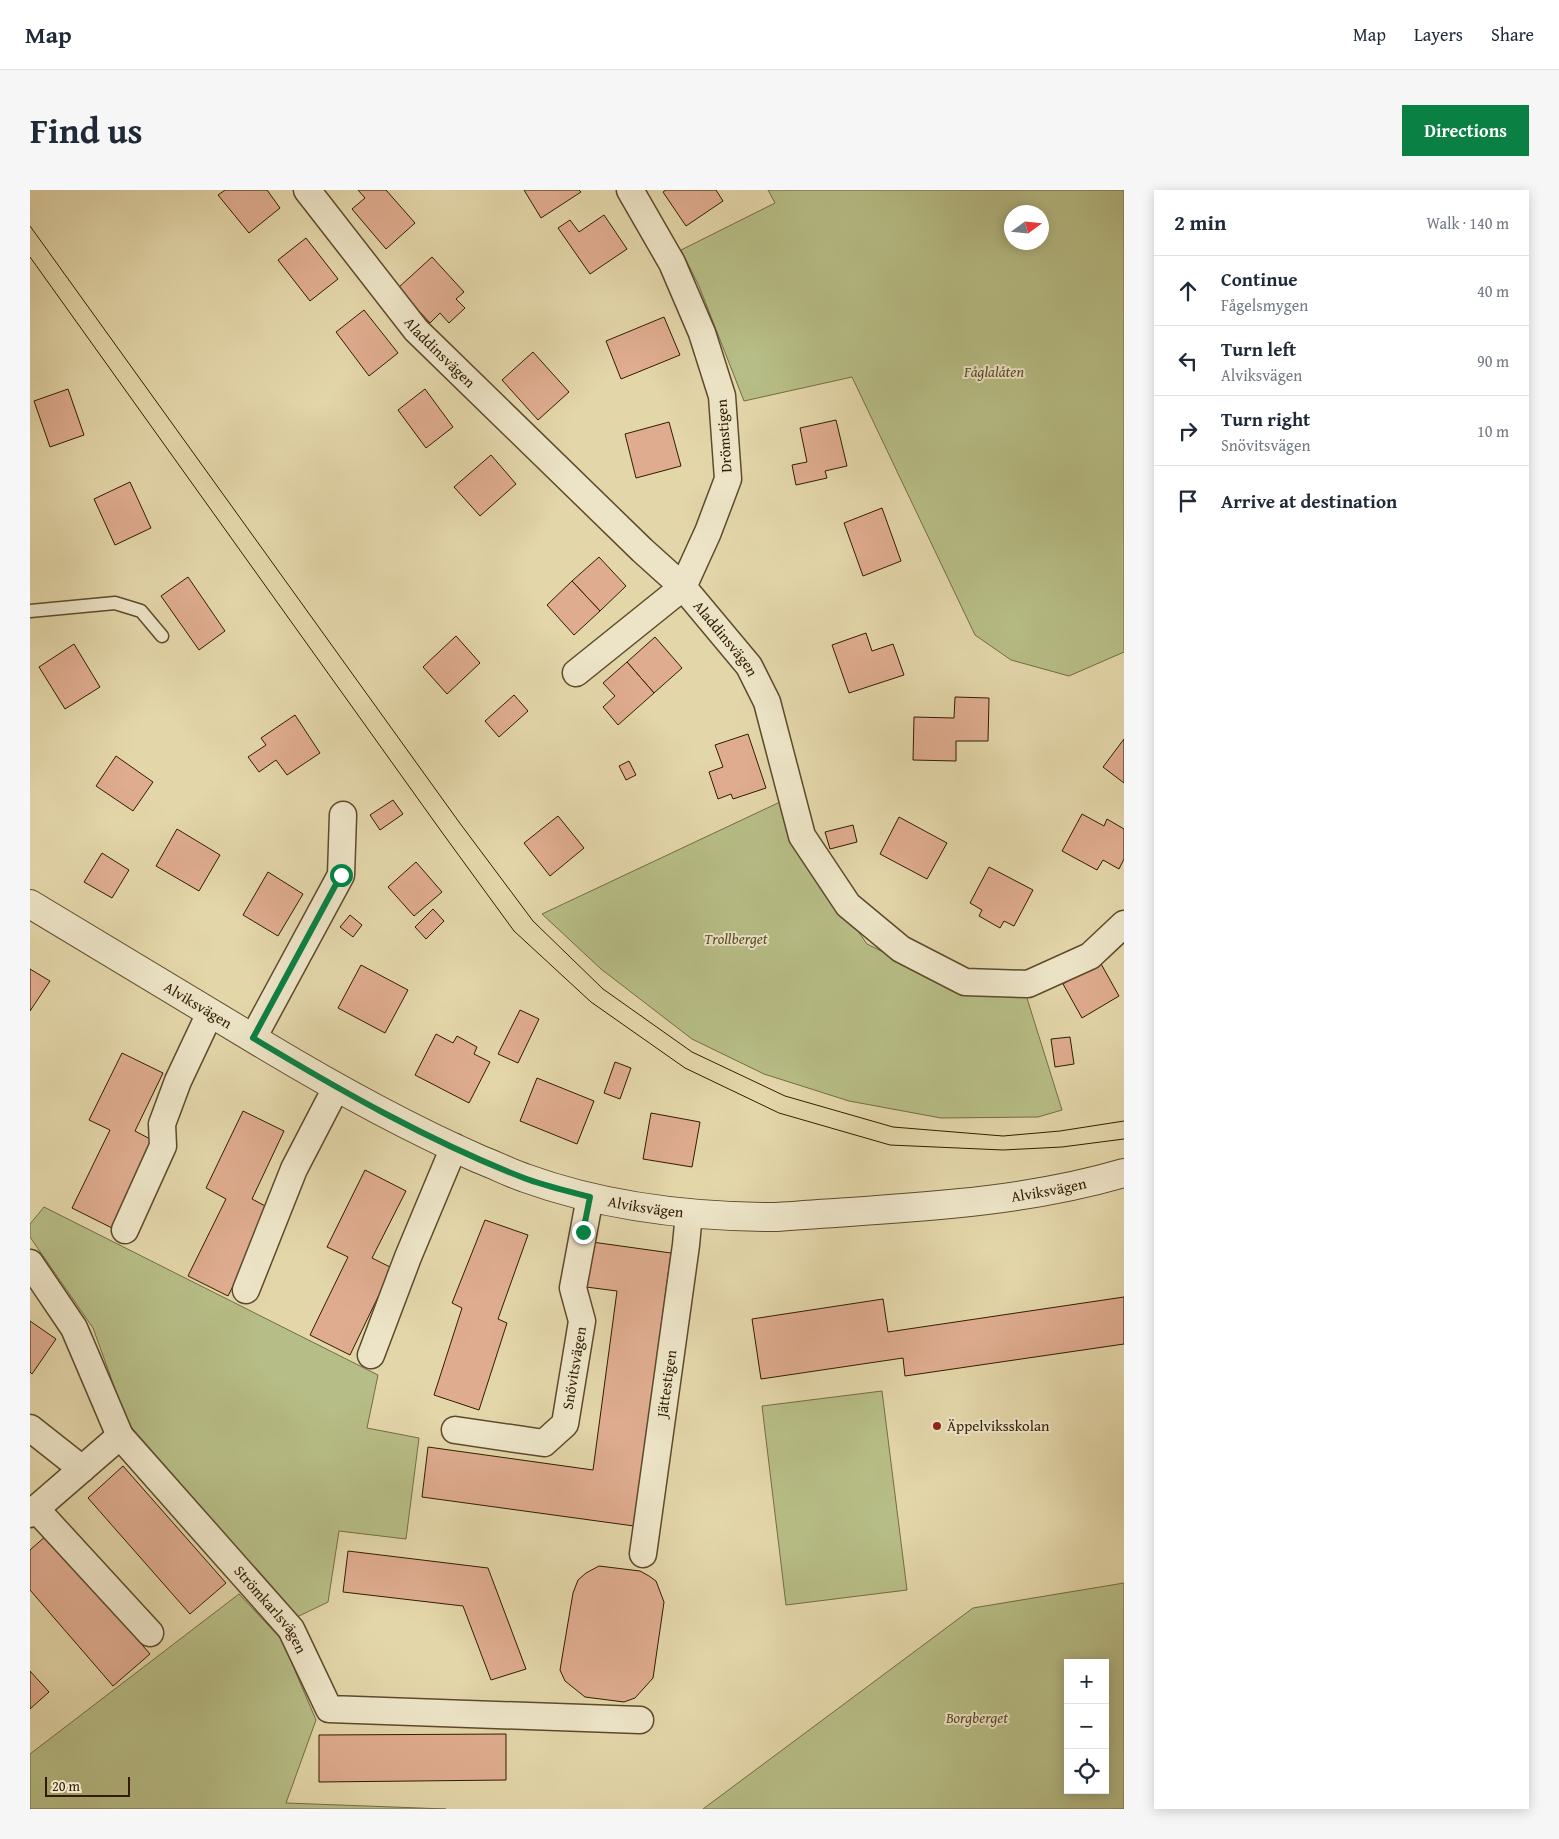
<!DOCTYPE html>
<html lang="en">
<head>
<meta charset="utf-8">
<style>
	:root { --surface:#fff; --page:#f6f6f7; --text:#1f2937; --muted:#747a83; --line:#e0e1e3; --accent:#0b8043 }
	body { margin:0; font-family:"Gentium Book Plus",serif; background:var(--page); color:var(--text) }
	.controls { position:absolute; right:15px; bottom:15px; display:grid; overflow:hidden; border-radius:0px; box-shadow:0 2px 12px #0003 }
	.controls button { width:45px; height:45px; display:grid; place-items:center; padding:0; border:0; border-bottom:1px solid var(--line); background:var(--surface); color:var(--text); font:25px sans-serif }
	.compass { position:absolute; left:974px; top:15px; width:45px; height:45px; border-radius:50%; background:var(--surface); box-shadow:0 2px 12px #0003; rotate:75deg }
	.scale { position:absolute; left:15px; bottom:12px; width:85px; box-sizing:border-box; padding-left:5px; border:2px solid #311c00; border-top:0; font-size:14px; line-height:18px; white-space:nowrap; color:#311c00; -webkit-text-stroke:4px #ede4c7; paint-order:stroke }
	.stop { position:absolute; width:15px; height:15px; margin:-11px; border:4px solid #0b8043; border-radius:50%; background:#fff }
	.stop.end { background:#0b8043; border-color:#fff; box-shadow:0 1px 5px #0008 }
	.list { margin:0; padding:0; list-style:none }
	h2 { display:flex; justify-content:space-between; align-items:center; height:65px; margin:0; padding:0 20px; font-size:21px }
	h2 small { font-size:16px; font-weight:400; color:var(--muted) }
	.list li { display:grid; grid-template-columns:32px 1fr auto; gap:15px; align-items:center; box-sizing:border-box; height:70px; padding:0 20px; border-top:1px solid var(--line) }
	.list b { display:block; font-size:19px; white-space:nowrap }
	.list p { margin:0; font-size:16px; white-space:nowrap; color:var(--muted) }
	.list em { font-size:16px; font-style:normal; color:var(--muted) }
	.icon { flex:none; width:28px; height:28px; fill:none; stroke:currentColor; stroke-width:2; stroke-linecap:round; stroke-linejoin:round }
	.map { position:relative; flex:none; width:1094px; height:1619px; overflow:hidden; border-radius:0px }
	header { display:flex; align-items:center; gap:30px; box-sizing:border-box; height:70px; padding:0 25px; background:var(--surface); border-bottom:1px solid var(--line) }
	header strong { font-size:24px }
	nav { display:flex; gap:28px; margin-inline-start:auto; font-size:18px }
	.intro { display:flex; align-items:center; justify-content:space-between; box-sizing:border-box; height:120px; padding:0 30px }
	h1 { margin:0; font-size:35px }
	.button { padding:12px 22px; border-radius:0px; background:var(--accent); color:#fff; font-size:18px; font-weight:700 }
	main { display:flex; gap:30px; padding:0 30px }
	aside { flex:1; background:var(--surface); border-radius:0px; box-shadow:0 2px 12px #0003 }
	.map>svg:first-child { display:block }
	.green { fill:#b7bd86; stroke:#746c43; fill-rule:evenodd }
	.building { fill:#dfac8f; stroke:#311c00 }
	.lines { fill:none; stroke-linecap:round; stroke-linejoin:round }
	.service-casing { stroke:#5e4a2a; stroke-width:15 }
	.minor-casing { stroke:#5e4a2a; stroke-width:29 }
	.tertiary-casing { stroke:#5e4a2a; stroke-width:30 }
	.service { stroke:#ede4c7; stroke-width:12 }
	.minor { stroke:#ede4c7; stroke-width:26 }
	.tertiary { stroke:#ede4c7; stroke-width:28 }
	.tram { stroke:#311c00; stroke-width:1 }
	.route { stroke:#0b8043; stroke-width:6 }
	.poi-dot { fill:#8f2418; stroke:#ede4c7; stroke-width:2 }
	.labels { text-anchor:middle; stroke-width:4; stroke-linejoin:round; paint-order:stroke }
	.street-label { font-size:15px; fill:#311c00; stroke:#ede4c7 }
	.park-label { font-size:15px; font-style:italic; fill:#594c28; stroke:#ede4c7 }
	.poi-label { font-size:15px; fill:#311c00; stroke:#ede4c7; text-anchor:start }
</style>
</head>
<body>
<header>
<strong>Map</strong>
<nav><a>Map</a><a>Layers</a><a>Share</a></nav>
</header>
<div class="intro"><h1>Find us</h1><a class="button">Directions</a></div>
<main>
<div class="map">
<svg width="1094" height="1619" viewBox="0 0 1094 1619">
	<rect width="100%" height="100%" fill="#e3d6a9"/>
	<filter id="stains"><feTurbulence type="fractalNoise" baseFrequency=".004" numOctaves="4"/><feColorMatrix values="0 0 0 0 .2 0 0 0 0 .09 0 0 0 0 .02 0 0 0 .5 -.17"/></filter>
	<radialGradient id="worn" r=".72"><stop offset=".6" stop-color="#630" stop-opacity="0"/><stop offset="1" stop-color="#630" stop-opacity=".3"/></radialGradient>
	<g class="green">
		<path d="M 738,0 L 1094,0 L 1094,462 L 1039,486 L 981,470 L 945,445 L 822,187 L 714,211 L 669,96 L 651,60 L 745,13 ZM 1012,22 L 1012,52 L 982,52 L 982,22 Z"/>
		<path d="M 750,612 L 765,650 L 837,754 L 928,799 L 996,805 L 1032,920 L 1008,927 L 911,928 L 819,911 L 734,884 L 662,849 L 571,779 L 512,724 Z"/>
		<path d="M 14,1017 L 348,1185 L 337,1238 L 389,1248 L 376,1349 L 309,1341 L 298,1412 L 267,1427 L 97,1232 L 63,1138 L 0,1047 L 0,1034 Z"/>
		<path d="M 852,1201 L 877,1400 L 756,1415 L 732,1216 Z"/>
		<path d="M 1094,1393 L 1094,1619 L 673,1619 L 943,1418 ZM 1038,1473 L 1075,1473 L 1075,1600 L 1038,1600 Z"/>
		<path d="M 209,1404 L 252,1450 L 286,1530 L 256,1613 L 416,1619 L 0,1619 L 0,1564 Z"/>
	</g>
	<g class="building">
		<path d="M 195,0 L 237,0 L 250,18 L 219,43 L 188,5 Z"/>
		<path d="M 328,0 L 356,0 L 385,33 L 356,59 L 322,19 L 335,8 Z"/>
		<path d="M 494,0 L 549,0 L 551,2 L 511,28 Z"/>
		<path d="M 636,0 L 686,0 L 693,11 L 656,36 L 633,2 Z"/>
		<path d="M 574,25 L 597,59 L 560,84 L 528,38 L 540,30 L 549,42 Z"/>
		<path d="M 276,48 L 308,89 L 280,111 L 248,70 Z"/>
		<path d="M 402,67 L 434,102 L 426,109 L 435,118 L 419,133 L 410,123 L 400,133 L 368,98 Z"/>
		<path d="M 334,120 L 368,163 L 339,186 L 306,142 Z"/>
		<path d="M 634,127 L 650,165 L 591,189 L 576,151 Z"/>
		<path d="M 503,162 L 539,202 L 508,230 L 472,190 Z"/>
		<path d="M 38,199 L 54,245 L 20,257 L 4,211 Z"/>
		<path d="M 395,199 L 423,237 L 396,258 L 368,220 Z"/>
		<path d="M 806,230 L 817,276 L 795,281 L 797,288 L 766,295 L 762,275 L 777,272 L 770,238 Z"/>
		<path d="M 639,232 L 651,276 L 606,288 L 595,244 Z"/>
		<path d="M 461,265 L 486,294 L 450,326 L 424,297 Z"/>
		<path d="M 100,292 L 121,338 L 85,355 L 64,309 Z"/>
		<path d="M 852,318 L 871,371 L 833,386 L 814,333 Z"/>
		<path d="M 569,367 L 596,396 L 570,421 L 542,391 Z"/>
		<path d="M 158,387 L 195,441 L 169,460 L 131,406 Z"/>
		<path d="M 542,391 L 570,421 L 544,445 L 517,415 Z"/>
		<path d="M 836,443 L 842,461 L 863,454 L 874,485 L 819,503 L 802,455 Z"/>
		<path d="M 426,446 L 450,473 L 417,504 L 393,477 Z"/>
		<path d="M 625,447 L 652,478 L 624,503 L 597,472 Z"/>
		<path d="M 44,454 L 70,497 L 35,519 L 9,477 Z"/>
		<path d="M 597,472 L 624,503 L 588,535 L 573,517 L 585,506 L 573,493 Z"/>
		<path d="M 484,505 L 498,521 L 469,547 L 455,531 Z"/>
		<path d="M 925,507 L 959,508 L 958,551 L 926,551 L 926,571 L 883,570 L 884,527 L 924,528 Z"/>
		<path d="M 265,525 L 290,563 L 257,585 L 246,570 L 229,582 L 218,567 L 236,555 L 231,548 Z"/>
		<path d="M 718,544 L 736,598 L 703,609 L 701,604 L 688,609 L 679,582 L 693,577 L 685,555 Z"/>
		<path d="M 1094,549 L 1094,593 L 1073,577 Z"/>
		<path d="M 86,566 L 123,592 L 103,621 L 66,596 Z"/>
		<path d="M 599,571 L 606,585 L 596,590 L 589,576 Z"/>
		<path d="M 363,610 L 373,624 L 350,640 L 340,625 Z"/>
		<path d="M 1052,624 L 1074,636 L 1077,629 L 1094,639 L 1094,669 L 1089,679 L 1073,670 L 1067,680 L 1032,661 Z"/>
		<path d="M 528,626 L 554,658 L 520,686 L 494,653 Z"/>
		<path d="M 869,627 L 917,653 L 897,689 L 850,664 Z"/>
		<path d="M 823,635 L 827,652 L 800,659 L 795,642 Z"/>
		<path d="M 147,639 L 190,665 L 169,701 L 126,676 Z"/>
		<path d="M 72,663 L 99,680 L 82,708 L 54,692 Z"/>
		<path d="M 386,672 L 412,702 L 384,726 L 358,697 Z"/>
		<path d="M 959,677 L 1003,700 L 984,736 L 974,731 L 970,738 L 949,726 L 952,720 L 940,713 Z"/>
		<path d="M 238,682 L 273,704 L 248,746 L 213,725 Z"/>
		<path d="M 403,719 L 414,731 L 396,749 L 385,737 Z"/>
		<path d="M 320,725 L 332,735 L 323,747 L 310,737 Z"/>
		<path d="M 1070,772 L 1089,806 L 1052,828 L 1033,794 Z"/>
		<path d="M 331,775 L 378,800 L 355,843 L 308,818 Z"/>
		<path d="M 0,779 L 20,791 L 0,821 Z"/>
		<path d="M 490,820 L 509,829 L 488,873 L 468,864 Z"/>
		<path d="M 406,844 L 423,853 L 427,846 L 447,857 L 444,864 L 460,872 L 439,913 L 385,885 Z"/>
		<path d="M 1040,847 L 1044,874 L 1025,877 L 1021,849 Z"/>
		<path d="M 92,863 L 133,883 L 105,941 L 124,951 L 82,1038 L 42,1018 L 80,940 L 59,930 Z"/>
		<path d="M 585,872 L 601,878 L 590,909 L 574,903 Z"/>
		<path d="M 507,888 L 564,911 L 547,954 L 490,931 Z"/>
		<path d="M 213,921 L 254,941 L 222,1009 L 241,1019 L 198,1106 L 158,1086 L 196,1009 L 176,998 Z"/>
		<path d="M 621,923 L 670,932 L 662,977 L 613,969 Z"/>
		<path d="M 335,980 L 376,1001 L 342,1068 L 362,1078 L 320,1165 L 280,1145 L 318,1067 L 297,1057 Z"/>
		<path d="M 455,1030 L 498,1045 L 468,1129 L 477,1133 L 449,1220 L 404,1205 L 432,1118 L 422,1113 Z"/>
		<path d="M 562,1052 L 641,1063 L 604,1336 L 392,1307 L 398,1257 L 563,1280 L 587,1101 L 556,1097 Z"/>
		<path d="M 1094,1107 L 1094,1154 L 875,1186 L 873,1168 L 731,1189 L 722,1129 L 853,1109 L 858,1142 Z"/>
		<path d="M 0,1131 L 26,1149 L 2,1184 L 0,1182 Z"/>
		<path d="M 93,1276 L 196,1393 L 160,1424 L 58,1308 Z"/>
		<path d="M 17,1345 L 120,1464 L 83,1496 L 0,1400 L 0,1360 Z"/>
		<path d="M 318,1361 L 458,1378 L 496,1479 L 461,1490 L 433,1416 L 313,1402 Z"/>
		<path d="M 569,1376 L 610,1381 L 619,1386 L 626,1391 L 634,1412 L 623,1488 L 605,1508 L 594,1512 L 555,1507 L 535,1491 L 530,1480 L 543,1403 L 548,1390 L 556,1383 Z"/>
		<path d="M 0,1481 L 19,1502 L 0,1519 Z"/>
		<path d="M 476,1544 L 476,1590 L 289,1592 L 289,1545 Z"/>
	</g>
	<g class="lines">
		<defs>
			<path id="service" d="M 0,421 L 85,413 L 111,421 L 132,446"/>
			<g id="minor">
				<path id="s1" d="M 277,0 L 386,140 L 612,360 L 653,397 L 719,476 L 737,512 L 772,646 L 818,715 L 871,759 L 935,792 L 998,794 L 1060,766 L 1094,734"/>
				<path d="M 546,483 L 653,397 L 678,342 L 698,289 L 692,206 L 672,143 L 642,73 L 600,0"/>
				<path d="M 223,848 L 311,685 L 313,625"/>
				<path d="M 95,1040 L 133,956 L 132,934 L 148,891 L 180,823"/>
				<path id="s2" d="M 0,1073 L 44,1138 L 90,1246 L 261,1439 L 299,1519 L 610,1530"/>
				<path d="M 216,1100 L 264,979 L 306,898"/>
				<path d="M 341,1165 L 378,1067 L 424,957"/>
				<path d="M 0,1238 L 52,1279"/>
				<path id="s3" d="M 425,1240 L 514,1253 L 535,1234 L 552,1131 L 543,1098 L 560,1007"/>
				<path d="M 6,1319 L 120,1443"/>
				<path d="M 0,1324 L 90,1246"/>
				<path id="s4" d="M 613,1364 L 656,1055 L 659,1023"/>
			</g>
			<g id="tertiary">
				<path id="s5" d="M 0,714 C 78,761 156,808 234,855 C 304,897 374,936 449,969 C 465,975 480,983 495,988 C 575,1017 663,1027 747,1027 C 863,1018 982,1016 1094,983"/>
			</g>
		</defs>
		<use href="#service" class="service-casing"/>
		<use href="#minor" class="minor-casing"/>
		<use href="#tertiary" class="tertiary-casing"/>
		<use href="#service" class="service"/>
		<use href="#minor" class="minor"/>
		<use href="#tertiary" class="tertiary"/>
		<g class="tram">
			<path d="M 0,36 L 429,632 L 503,731 L 573,799 L 662,862 L 755,906 L 863,937 L 973,946 L 1030,941 L 1094,931"/>
			<path d="M 0,67 L 411,641 L 484,741 L 561,812 L 655,878 L 749,923 L 860,955 L 973,960 L 1032,957 L 1094,949"/>
		</g>
	</g>
	<g class="lines">
		<path class="route" d="M 311,685 L 223,848 C 311,901 399,951 494,988 C 515,996 538,1001 560,1007 L 553,1042"/>
	</g>
	<circle class="poi-dot" cx="907" cy="1236" r="5"/>
	<g class="labels">
		<g class="street-label">
			<text dy="5" stroke="none"><textPath href="#s1" startOffset="210">Aladdinsvägen</textPath></text>
			<text transform="translate(694 246) rotate(-94)" y="5">Drömstigen</text>
			<text dy="5" stroke="none"><textPath href="#s1" startOffset="615">Aladdinsvägen</textPath></text>
			<text dy="5" stroke="none"><textPath href="#s5" startOffset="196">Alviksvägen</textPath></text>
			<text dy="5" stroke="none"><textPath href="#s5" startOffset="1096">Alviksvägen</textPath></text>
			<text dy="5" stroke="none"><textPath href="#s5" startOffset="691">Alviksvägen</textPath></text>
			<text dy="5" stroke="none"><textPath href="#s3" startOffset="175">Snövitsvägen</textPath></text>
			<text dy="5" stroke="none"><textPath href="#s4" startOffset="172">Jättestigen</textPath></text>
			<text dy="5" stroke="none"><textPath href="#s2" startOffset="426">Strömkarlsvägen</textPath></text>
		</g>
		<g class="park-label">
			<text x="964" y="187">Fåglalåten</text>
			<text x="706" y="754">Trollberget</text>
			<text x="947" y="1533">Borgberget</text>
		</g>
		<g class="poi-label">
			<text x="917" y="1241">Äppelviksskolan</text>
		</g>
	</g>
	<rect width="100%" height="100%" filter="url(#stains)"/>
	<rect width="100%" height="100%" fill="url(#worn)"/>
</svg>
<div class="controls">
<button>+</button>
<button>−</button>
<button><svg class="icon" aria-label="locate" viewBox="0 0 24 24"><circle cx="12" cy="12" r="6"/><path d="M12 2v4M12 18v4M2 12h4M18 12h4"/></svg></button>
</div>
<svg class="compass" viewBox="-18 -18 36 36"><path d="M0-13l5 13h-10z" fill="#e53935"/><path d="M0 13l5-13h-10z" fill="#747a83"/></svg>
<div class="scale">20 m</div>
<div class="stop" style="left:311px;top:685px"></div>
<div class="stop end" style="left:553px;top:1042px"></div>
</div>
<aside>
<h2>2 min<small>Walk · 140 m</small></h2>
<ul class="list">
<li><svg class="icon" aria-label="ahead" viewBox="0 0 24 24"><path d="M12 20V5M6 11l6-6 6 6"/></svg><div><b>Continue</b><p>Fågelsmygen</p></div><em>40 m</em></li>
<li><svg class="icon" aria-label="left" viewBox="0 0 24 24"><path d="M17 20v-9H6M10 6l-5 5 5 5"/></svg><div><b>Turn left</b><p>Alviksvägen</p></div><em>90 m</em></li>
<li><svg class="icon" aria-label="right" viewBox="0 0 24 24"><path d="M7 20v-9h11M14 6l5 5-5 5"/></svg><div><b>Turn right</b><p>Snövitsvägen</p></div><em>10 m</em></li>
<li><svg class="icon" aria-label="arrive" viewBox="0 0 24 24"><path d="M6 21V4h12l-3 4 3 4H6"/></svg><div><b>Arrive at destination</b></div></li>
</ul>
</aside>
</main>
</body>
</html>
